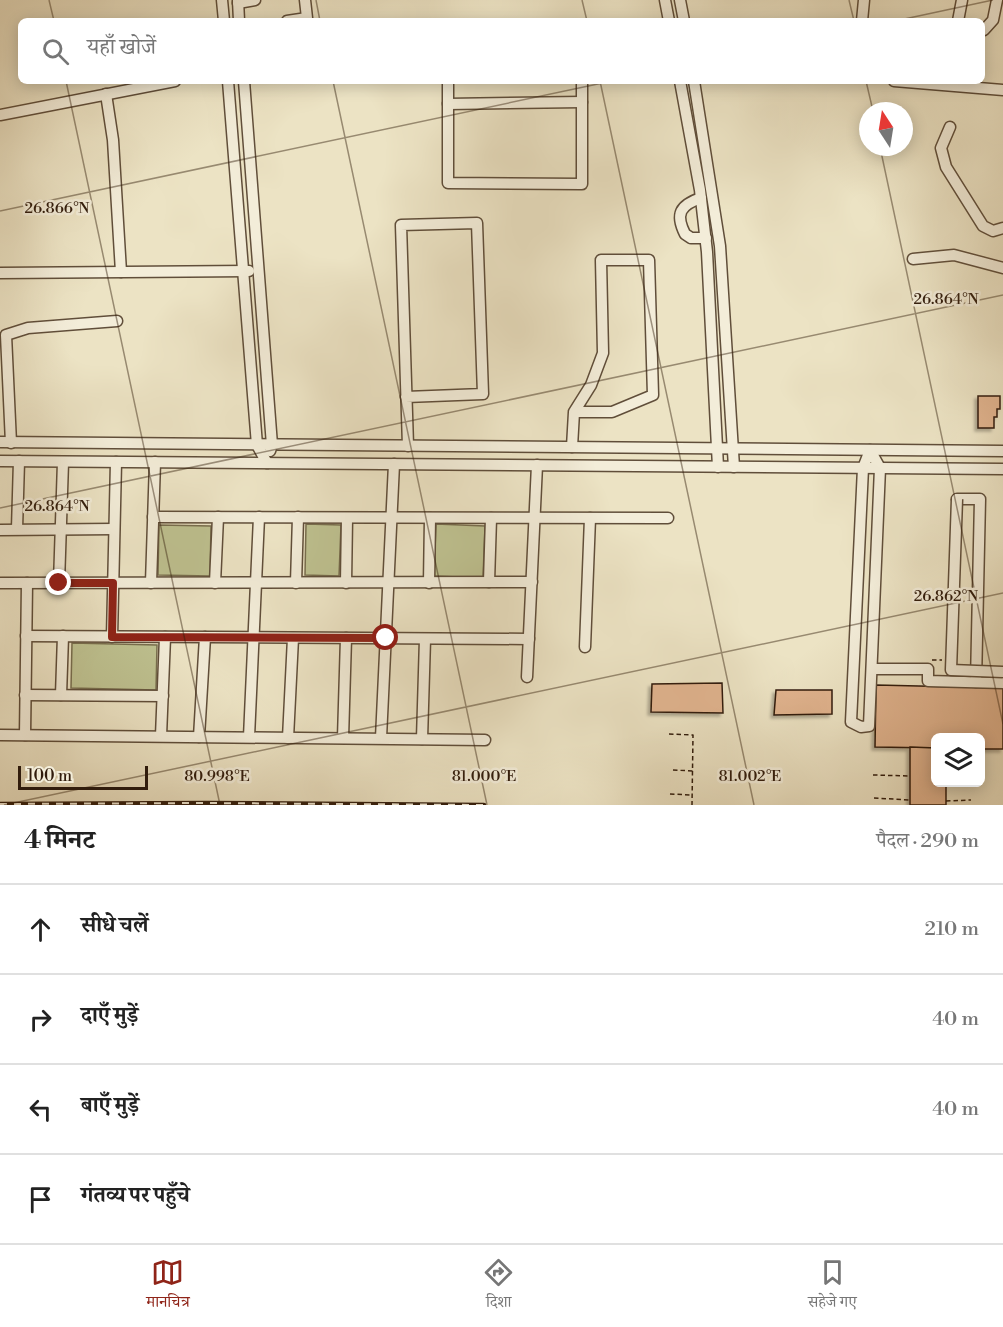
<!DOCTYPE html>
<html lang="hi">
<head>
<meta charset="utf-8">
<style>
	:root { --surface:#fff; --page:#f6f6f6; --text:#222; --muted:#767676; --line:#e0e0e0; --accent:#8f2418 }
	body { margin:0; font-family:"Libre Bodoni","Noto Serif Devanagari",serif; background:var(--page); color:var(--text) }
	.controls { position:absolute; right:18px; bottom:18px; display:grid; overflow:hidden; border-radius:9px; box-shadow:0 3px 15px #0003 }
	.controls button { width:54px; height:54px; display:grid; place-items:center; padding:0; border:0; border-bottom:2px solid var(--line); background:var(--surface); color:var(--text); font:30px sans-serif }
	.compass { position:absolute; left:859px; top:102px; width:54px; height:54px; border-radius:50%; background:var(--surface); box-shadow:0 3px 15px #0003; rotate:348deg }
	.scale { position:absolute; left:18px; bottom:15px; width:130px; box-sizing:border-box; padding-left:6px; border:3px solid #311c0c; border-top:0; font-size:16px; line-height:21px; white-space:nowrap; color:#311c0c; -webkit-text-stroke:4px #f3edd9; paint-order:stroke }
	.stop { position:absolute; width:18px; height:18px; margin:-14px; border:4px solid #8f2418; border-radius:50%; background:#fff }
	.stop.end { background:#8f2418; border-color:#fff; box-shadow:0 2px 6px #0008 }
	.list { margin:0; padding:0; list-style:none }
	h2 { display:flex; justify-content:space-between; align-items:center; height:78px; margin:0; padding:0 24px; font-size:26px }
	h2 small { font-size:20px; font-weight:400; color:var(--muted) }
	.list li { display:grid; grid-template-columns:39px 1fr auto; gap:18px; align-items:center; box-sizing:border-box; height:90px; padding:0 24px; border-top:2px solid var(--line) }
	.list b { display:block; font-size:22px; white-space:nowrap }
	.list em { font-size:20px; font-style:normal; color:var(--muted) }
	.icon { flex:none; width:33px; height:33px; fill:none; stroke:currentColor; stroke-width:2; stroke-linecap:round; stroke-linejoin:round }
	.map { position:relative; flex:none; width:1003px; height:805px; overflow:hidden }
	.search { position:absolute; background:var(--surface); box-shadow:0 3px 15px #0003; left:18px; right:18px; top:18px; height:66px; display:flex; align-items:center; gap:15px; box-sizing:border-box; padding:0 21px; border-radius:9px; color:var(--muted); font-size:22px }
	.sheet { height:438px; background:var(--surface) }
	nav { display:flex; justify-content:space-around; align-items:center; box-sizing:border-box; height:84px; border-top:2px solid var(--line); background:var(--surface); font-size:16px; color:var(--muted) }
	nav a { display:grid; justify-items:center; gap:3px }
	nav .on { color:var(--accent) }
	.map>svg:first-child { display:block }
	.green { fill:#bec190; stroke:#786e4e; stroke-width:1.5 }
	.building { fill:#e0b38e; stroke:#311c0c; stroke-width:1.5; filter:url(#shadow) }
	.lines { fill:none; stroke-linecap:round; stroke-linejoin:round }
	.minor-casing { stroke:#604e3a; stroke-width:13 }
	.path { stroke:#311c0c; stroke-width:1.5; stroke-dasharray:4.5 3; stroke-linecap:butt }
	.minor { stroke:#f3edd9; stroke-width:10 }
	.rail-casing { stroke:#311c0c; stroke-width:4.5 }
	.rail { stroke:#f3edd9; stroke-width:2; stroke-dasharray:7; stroke-linecap:butt }
	.minor-bridge-casing { stroke:#604e3a; stroke-width:13; stroke-linecap:butt }
	.minor-bridge { stroke:#f3edd9; stroke-width:10 }
	.route { stroke:#8f2418; stroke-width:8 }
	.ticks { fill:none; stroke:#311c0c; stroke-width:1.5; stroke-opacity:0.45 }
	.ticks-label { font-size:15px; text-anchor:middle; fill:#311c0c; stroke:#f3edd9; stroke-width:5; stroke-linejoin:round; paint-order:stroke }
</style>
</head>
<body>
<div class="map">
<svg width="1003" height="805" viewBox="0 0 1003 805">
	<defs>
		<filter id="shadow"><feDropShadow dx="-3" dy="3" stdDeviation="1.5" flood-color="#0004"/></filter>
	</defs>
	<rect width="100%" height="100%" fill="#ece3c4"/>
	<filter id="stains"><feTurbulence type="fractalNoise" baseFrequency=".00333" numOctaves="4"/><feColorMatrix values="0 0 0 0 .2 0 0 0 0 .09 0 0 0 0 .02 0 0 0 .5 -.17"/></filter>
	<radialGradient id="worn" r=".72"><stop offset=".6" stop-color="#630" stop-opacity="0"/><stop offset="1" stop-color="#630" stop-opacity=".3"/></radialGradient>
	<g class="green">
		<path d="M 306,524 L 341,525 L 339,576 L 305,575 Z"/>
		<path d="M 436,524 L 485,526 L 483,578 L 434,576 Z"/>
		<path d="M 159,525 L 211,526 L 210,576 L 158,575 Z"/>
		<path d="M 72,643 L 157,645 L 156,690 L 71,688 Z"/>
	</g>
	<g class="building">
		<path d="M 978,396 L 1000,396 L 1000,409 L 997,409 L 997,417 L 994,417 L 994,428 L 978,428 Z"/>
		<path d="M 722,683 L 723,713 L 651,712 L 652,684 Z"/>
		<path d="M 876,685 L 1003,688 L 1003,749 L 980,749 L 980,738 L 936,738 L 936,748 L 875,747 Z"/>
		<path d="M 776,690 L 832,690 L 832,714 L 774,715 Z"/>
		<path d="M 910,747 L 936,748 L 936,782 L 946,782 L 946,805 L 910,805 Z"/>
	</g>
	<g class="lines">
		<defs>
			<g id="minor">
				<path d="M 222,0 L 224,21"/>
				<path d="M 238,0 L 239,21"/>
				<path d="M 665,0 L 669,21"/>
				<path d="M 680,0 L 684,21"/>
				<path d="M 238,3 L 255,0"/>
				<path d="M 287,21 L 307,18 L 305,0"/>
				<path d="M 862,21 L 864,0"/>
				<path d="M 958,21 L 962,0"/>
				<path d="M 982,29 L 984,30 L 993,20 L 997,0"/>
				<path d="M 228,81 L 257,445 L 267,463"/>
				<path d="M 244,81 L 272,445 L 270,451"/>
				<path d="M 448,81 L 448,183 L 582,184 L 582,81"/>
				<path d="M 680,81 L 700,190 L 707,252 L 718,467"/>
				<path d="M 694,81 L 720,246 L 734,467"/>
				<path d="M 894,81 L 1003,90"/>
				<path d="M 106,94 L 113,140 L 121,272"/>
				<path d="M 448,104 L 582,102"/>
				<path d="M 0,115 L 175,81"/>
				<path d="M 950,127 L 941,148 L 946,167 L 983,226 L 993,231 L 1003,228"/>
				<path d="M 701,198 C 680,205 675,214 685,234 L 691,238 L 706,238"/>
				<path d="M 913,259 L 954,255 L 1003,268"/>
				<path d="M 0,273 L 249,271"/>
				<path d="M 406,397 L 483,394 L 477,223 L 401,225 L 408,446"/>
				<path d="M 0,442 L 1003,451"/>
				<path d="M 11,443 L 6,335 L 28,328 L 117,321"/>
				<path d="M 572,447 L 574,412 L 591,385 L 603,353 L 601,260 L 649,260 L 653,395 L 612,412 L 574,412"/>
				<path d="M 870,450 L 880,468 L 869,726 L 861,727 L 851,722 L 863,468 Z"/>
				<path d="M 0,461 L 1003,469"/>
				<path d="M 957,499 L 980,499 L 976,682"/>
				<path d="M 153,517 L 668,518"/>
				<path d="M 17,529 L 19,461"/>
				<path d="M 0,530 L 114,529"/>
				<path d="M 489,582 L 491,518"/>
				<path d="M 0,583 L 532,582"/>
				<path d="M 59,583 L 63,462"/>
				<path d="M 151,583 L 155,462"/>
				<path d="M 215,583 L 218,517"/>
				<path d="M 296,583 L 298,517"/>
				<path d="M 346,583 L 347,518"/>
				<path d="M 429,583 L 430,518"/>
				<path d="M 26,636 L 529,639"/>
				<path d="M 112,637 L 116,462"/>
				<path d="M 585,647 L 590,518"/>
				<path d="M 872,669 L 928,669 L 928,681 L 1003,683"/>
				<path d="M 527,677 L 537,465"/>
				<path d="M 25,695 L 163,696"/>
				<path d="M 61,695 L 63,636"/>
				<path d="M 0,735 L 485,740"/>
				<path d="M 25,735 L 27,583"/>
				<path d="M 161,736 L 165,637"/>
				<path d="M 199,737 L 205,637"/>
				<path d="M 249,737 L 259,517"/>
				<path d="M 288,738 L 293,638"/>
				<path d="M 343,738 L 346,638"/>
				<path d="M 381,738 L 394,464"/>
				<path d="M 422,739 L 425,639"/>
			</g>
		</defs>
		<use href="#minor" class="minor-casing"/>
		<g class="path">
			<path d="M 932,660 L 942,660"/>
			<path d="M 669,734 L 693,735 L 692,805"/>
			<path d="M 673,770 L 693,771"/>
			<path d="M 873,775 L 910,776"/>
			<path d="M 670,794 L 692,795"/>
			<path d="M 874,798 L 910,800"/>
			<path d="M 946,801 L 971,800"/>
		</g>
		<use href="#minor" class="minor"/>
		<defs>
			<path id="rail" d="M 0,804 L 206,803 L 484,805"/>
		</defs>
		<use href="#rail" class="rail-casing"/>
		<use href="#rail" class="rail"/>
		<defs>
			<path id="minor-bridge" d="M 957,499 L 951,670 L 1003,672"/>
		</defs>
		<use href="#minor-bridge" class="minor-bridge-casing"/>
		<use href="#minor-bridge" class="minor-bridge"/>
	</g>
	<g class="lines">
		<path class="route" d="M 59,583 L 113,583 L 112,637 L 386,638"/>
	</g>
	<path class="ticks" d="M 49,0 L 54,21M 316,0 L 320,21M 582,0 L 587,21M 849,0 L 854,21M 895,21 L 993,0M 66,81 L 220,805M 333,81 L 487,805M 600,81 L 754,805M 866,81 L 873,111M 880,147 L 1003,724M 0,211 L 612,81M 0,508 L 1003,295M 4,805 L 1003,593"/>
	<g class="ticks-label">
		<text x="57" y="213">26.866°N</text>
		<text x="946" y="304">26.864°N</text>
		<text x="57" y="511">26.864°N</text>
		<text x="946" y="601">26.862°N</text>
		<text x="217" y="781">80.998°E</text>
		<text x="484" y="781">81.000°E</text>
		<text x="750" y="781">81.002°E</text>
	</g>
	<rect width="100%" height="100%" filter="url(#stains)"/>
	<rect width="100%" height="100%" fill="url(#worn)"/>
</svg>
<div class="controls">
<button><svg class="icon" aria-label="layers" viewBox="0 0 24 24"><path d="M12 4l9 5-9 5-9-5zM3 14l9 5 9-5"/></svg></button>
</div>
<svg class="compass" viewBox="-18 -18 36 36"><path d="M0-13l5 13h-10z" fill="#e53935"/><path d="M0 13l5-13h-10z" fill="#767676"/></svg>
<div class="scale">100 m</div>
<div class="stop" style="left:386px;top:638px"></div>
<div class="stop end" style="left:59px;top:583px"></div>
<div class="search"><svg class="icon" aria-label="search" viewBox="0 0 24 24"><circle cx="10" cy="10" r="6"/><path d="M15 15l6 6"/></svg>यहाँ खोजें</div>
</div>
<section class="sheet">
<h2>4 मिनट<small>पैदल · 290 m</small></h2>
<ul class="list">
<li><svg class="icon" aria-label="ahead" viewBox="0 0 24 24"><path d="M12 20V5M6 11l6-6 6 6"/></svg><div><b>सीधे चलें</b></div><em>210 m</em></li>
<li><svg class="icon" aria-label="right" viewBox="0 0 24 24"><path d="M7 20v-9h11M14 6l5 5-5 5"/></svg><div><b>दाएँ मुड़ें</b></div><em>40 m</em></li>
<li><svg class="icon" aria-label="left" viewBox="0 0 24 24"><path d="M17 20v-9H6M10 6l-5 5 5 5"/></svg><div><b>बाएँ मुड़ें</b></div><em>40 m</em></li>
<li><svg class="icon" aria-label="arrive" viewBox="0 0 24 24"><path d="M6 21V4h12l-3 4 3 4H6"/></svg><div><b>गंतव्य पर पहुँचे</b></div></li>
</ul>
</section>
<nav>
<a class="on"><svg class="icon" aria-label="map" viewBox="0 0 24 24"><path d="M3 6l6-2 6 2 6-2v14l-6 2-6-2-6 2zM9 4v14M15 6v14"/></svg>मानचित्र</a>
<a><svg class="icon" aria-label="directions" viewBox="0 0 24 24"><path d="M12 3l9 9-9 9-9-9zM9 14v-3h6M13 9l2 2-2 2"/></svg>दिशा</a>
<a><svg class="icon" aria-label="saved" viewBox="0 0 24 24"><path d="M7 4h10v16l-5-4-5 4z"/></svg>सहेजे गए</a>
</nav>
</body>
</html>
